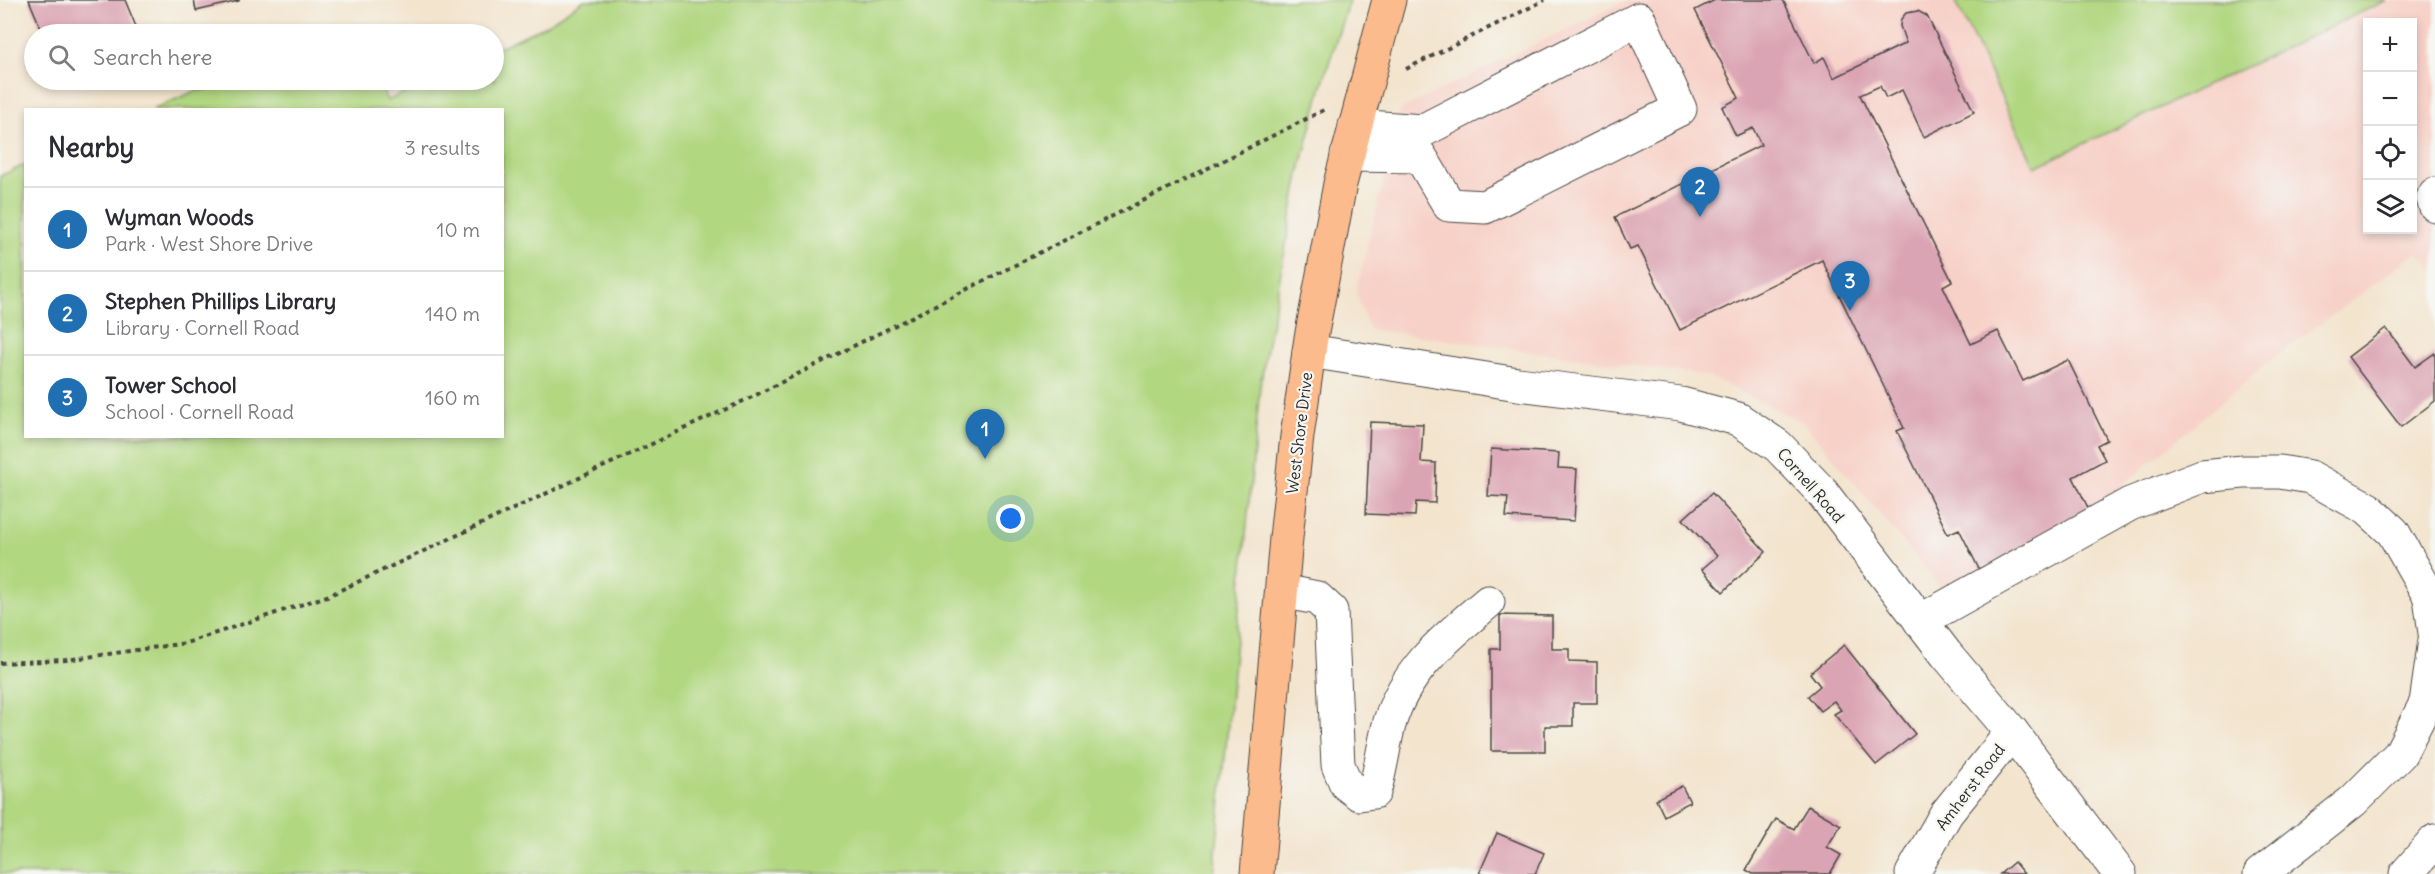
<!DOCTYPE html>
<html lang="en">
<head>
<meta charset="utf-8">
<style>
	:root { --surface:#fff; --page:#f7f7f7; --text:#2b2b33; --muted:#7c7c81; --line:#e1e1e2; --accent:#1f6fb2 }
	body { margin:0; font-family:Delius,sans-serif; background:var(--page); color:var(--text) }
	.controls { position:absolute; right:18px; top:18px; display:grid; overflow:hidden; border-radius:0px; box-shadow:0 3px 9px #0003 }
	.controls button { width:54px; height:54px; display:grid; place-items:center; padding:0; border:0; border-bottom:2px solid var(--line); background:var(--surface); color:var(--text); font:30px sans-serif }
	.you { position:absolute; left:1011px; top:519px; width:21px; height:21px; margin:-15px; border:4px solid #fff; border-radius:50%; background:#1a73e8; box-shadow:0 0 0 9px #1a73e833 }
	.badge { display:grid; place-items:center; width:39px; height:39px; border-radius:50%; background:var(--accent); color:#fff; font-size:20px; font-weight:700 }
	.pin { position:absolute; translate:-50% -50px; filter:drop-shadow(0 2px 3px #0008) }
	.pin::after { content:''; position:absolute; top:32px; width:21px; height:18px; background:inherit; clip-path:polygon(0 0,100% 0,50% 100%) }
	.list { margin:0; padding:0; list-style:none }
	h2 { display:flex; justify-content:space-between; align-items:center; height:78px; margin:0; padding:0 24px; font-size:26px }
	h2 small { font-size:20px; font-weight:400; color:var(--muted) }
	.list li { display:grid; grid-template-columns:39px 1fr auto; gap:18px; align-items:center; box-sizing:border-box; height:84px; padding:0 24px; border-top:2px solid var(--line) }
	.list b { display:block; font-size:22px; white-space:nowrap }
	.list p { margin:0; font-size:20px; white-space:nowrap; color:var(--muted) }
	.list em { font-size:20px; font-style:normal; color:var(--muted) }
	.icon { flex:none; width:33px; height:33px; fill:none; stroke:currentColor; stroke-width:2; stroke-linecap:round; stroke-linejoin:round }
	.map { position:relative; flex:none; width:2435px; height:874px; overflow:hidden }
	.search { position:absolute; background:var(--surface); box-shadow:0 3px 9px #0003; left:24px; top:24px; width:480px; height:66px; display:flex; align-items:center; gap:15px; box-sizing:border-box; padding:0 21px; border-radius:33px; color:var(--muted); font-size:22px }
	.panel { position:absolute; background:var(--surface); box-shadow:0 3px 9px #0003; left:24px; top:108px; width:480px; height:330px; border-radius:0px }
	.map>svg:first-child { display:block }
	.built { fill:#f7d1c8; fill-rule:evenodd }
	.park { fill:#b1d780; stroke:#6e8156; stroke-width:1.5 }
	.building { fill:#dba4b4 }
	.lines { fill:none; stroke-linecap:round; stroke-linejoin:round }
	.minor-casing { stroke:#494743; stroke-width:35 }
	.major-casing { stroke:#494743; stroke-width:35 }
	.path { stroke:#494743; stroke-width:4; stroke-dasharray:4.5 4.5; stroke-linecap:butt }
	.minor { stroke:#fff; stroke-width:33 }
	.major { stroke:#fbbb8c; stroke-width:33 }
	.labels { text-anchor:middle; stroke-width:4.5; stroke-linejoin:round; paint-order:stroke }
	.street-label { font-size:16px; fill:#2b2b2b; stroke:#f6f6f2 }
</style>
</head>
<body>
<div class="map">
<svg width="2435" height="874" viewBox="0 0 2435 874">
	<rect width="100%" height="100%" fill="#f6f6f2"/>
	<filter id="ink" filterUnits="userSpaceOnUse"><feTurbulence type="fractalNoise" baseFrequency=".0167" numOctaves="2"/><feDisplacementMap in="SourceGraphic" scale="12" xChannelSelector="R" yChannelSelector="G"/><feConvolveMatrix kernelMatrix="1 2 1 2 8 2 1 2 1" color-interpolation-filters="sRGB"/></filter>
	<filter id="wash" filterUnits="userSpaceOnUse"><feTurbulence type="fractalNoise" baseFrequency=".008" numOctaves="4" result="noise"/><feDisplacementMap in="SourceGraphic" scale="24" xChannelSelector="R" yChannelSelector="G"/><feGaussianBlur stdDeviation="1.35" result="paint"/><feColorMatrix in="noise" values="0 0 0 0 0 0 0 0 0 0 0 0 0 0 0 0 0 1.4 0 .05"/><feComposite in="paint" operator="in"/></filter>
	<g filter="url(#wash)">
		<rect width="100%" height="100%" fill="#f3e4cd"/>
		<path class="built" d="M 1627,0 L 2435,0 L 2435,271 L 2417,252 L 2265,365 L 2110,496 L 1949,597 L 1804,423 L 1708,376 L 1369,329 L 1356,292 L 1401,109 ZM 2368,22 L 2412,22 L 2412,230 L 2368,230 Z"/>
		<g class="park">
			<path d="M 584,0 L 1349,0 L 1322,85 L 1299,174 L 1260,386 L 1214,874 L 0,874 L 0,176 L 25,165 L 26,436 L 502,436 L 502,110 L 153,109 L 193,92 L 245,80 L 379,80 L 387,101 L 431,80 L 494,80 L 494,50 L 546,25 Z"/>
			<path d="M 1955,0 L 2387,0 L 2035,167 Z"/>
		</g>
		<g id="blocks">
			<g class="building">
				<path d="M 29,0 L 125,0 L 137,29 L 124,34 L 62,34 L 58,24 L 42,31 Z"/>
				<path d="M 194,0 L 239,0 L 239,1 L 196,11 Z"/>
				<path d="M 1715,0 L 1783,0 L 1814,63 L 1824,57 L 1834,78 L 1906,43 L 1900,26 L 1901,19 L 1906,13 L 1918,11 L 1927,16 L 1974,112 L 1924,137 L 1902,90 L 1886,98 L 1880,86 L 1860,95 L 1952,281 L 1943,286 L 1971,344 L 1998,331 L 2023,381 L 2068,360 L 2107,440 L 2097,445 L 2105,460 L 2073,477 L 2091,514 L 1979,569 L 1959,529 L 1948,534 L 1897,431 L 1904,428 L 1822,260 L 1680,330 L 1638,246 L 1630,249 L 1615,217 L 1761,145 L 1753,128 L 1736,136 L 1722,107 L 1739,98 L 1695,10 Z"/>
				<path d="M 2386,328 L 2415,367 L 2435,353 L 2435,401 L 2401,427 L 2348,357 Z"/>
				<path d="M 1370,422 L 1423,424 L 1421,462 L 1436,463 L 1435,503 L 1416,502 L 1415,516 L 1366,514 Z"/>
				<path d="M 1491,449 L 1559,453 L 1558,468 L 1577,469 L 1574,521 L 1506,517 L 1508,497 L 1488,496 Z"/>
				<path d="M 1712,493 L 1766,552 L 1723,592 L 1702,569 L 1717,556 L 1683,519 Z"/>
				<path d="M 1500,615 L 1552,616 L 1552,649 L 1569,649 L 1569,661 L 1597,662 L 1597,703 L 1573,703 L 1573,726 L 1545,726 L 1545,751 L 1491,751 L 1491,649 L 1500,649 Z"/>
				<path d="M 1844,645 L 1915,734 L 1876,765 L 1834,714 L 1841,710 L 1834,701 L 1820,711 L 1808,696 L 1820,686 L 1810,673 Z"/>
				<path d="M 1682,786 L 1690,802 L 1664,816 L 1656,799 Z"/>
				<path d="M 1808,806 L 1841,825 L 1827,847 L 1841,855 L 1830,874 L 1753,874 L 1746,870 L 1776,819 L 1794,829 Z"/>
				<path d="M 1497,833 L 1544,853 L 1535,874 L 1479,874 Z"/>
				<path d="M 2014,862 L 2024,874 L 2000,874 Z"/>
			</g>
		</g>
	</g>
	<g filter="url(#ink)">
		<use href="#blocks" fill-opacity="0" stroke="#494743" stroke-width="1.5"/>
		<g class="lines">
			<defs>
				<g id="minor">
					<path d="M 1347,155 L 1420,156 L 1449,205 L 1485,207 L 1680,109 L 1639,19 L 1422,131 L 1355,126"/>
					<path d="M 2435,194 L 2433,198 L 2435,205"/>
					<path d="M 1309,351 L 1518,384 L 1681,404 L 1738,419 L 1778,446 L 1821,491 L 1946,654 L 2012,732 L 2120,874"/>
					<path d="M 1282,591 L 1317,598 L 1331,611 L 1338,765 L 1346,784 L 1359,794 L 1374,792 C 1381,770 1383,747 1389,725 C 1404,670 1447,637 1488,602"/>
					<path d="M 1920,621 L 2130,504 L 2202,476 L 2243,472 L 2280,472 L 2310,477 L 2368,509 L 2393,532 L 2430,597 L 2435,633"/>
					<path d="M 1912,874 L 1946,814 L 2012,732"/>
					<path d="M 2260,874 L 2353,801 L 2400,754 L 2426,703 L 2435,640"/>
					<path d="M 2406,874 L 2435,841"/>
				</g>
				<path id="major" d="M 1257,874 L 1286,538 L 1297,436 L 1311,338 L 1340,184 L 1389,0"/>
			</defs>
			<use href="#minor" class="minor-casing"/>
			<use href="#major" class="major-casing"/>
			<g class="path">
				<path d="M 1406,69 L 1545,0"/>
				<path d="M 0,663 L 66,660 L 186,643 L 330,595 L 754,396 L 1324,110"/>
			</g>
			<use href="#minor" class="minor"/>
			<use href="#major" class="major"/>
		</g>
	</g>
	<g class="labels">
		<g class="street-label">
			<text transform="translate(1299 433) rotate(-83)" y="6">West Shore Drive</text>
			<text transform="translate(1811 485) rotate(49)" y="6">Cornell Road</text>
			<text transform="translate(1970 787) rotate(-53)" y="6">Amherst Road</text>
		</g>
	</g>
</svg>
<div class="controls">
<button>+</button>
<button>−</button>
<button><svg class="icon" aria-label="locate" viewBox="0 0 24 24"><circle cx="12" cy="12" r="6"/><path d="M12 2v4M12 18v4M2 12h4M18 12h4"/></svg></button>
<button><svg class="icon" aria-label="layers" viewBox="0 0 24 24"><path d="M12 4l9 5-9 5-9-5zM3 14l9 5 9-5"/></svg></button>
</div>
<div class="you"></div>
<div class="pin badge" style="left:985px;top:459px">1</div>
<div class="pin badge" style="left:1700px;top:217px">2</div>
<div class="pin badge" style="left:1850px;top:311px">3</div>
<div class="search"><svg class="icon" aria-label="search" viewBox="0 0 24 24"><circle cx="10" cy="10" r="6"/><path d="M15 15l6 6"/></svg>Search here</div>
<section class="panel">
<h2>Nearby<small>3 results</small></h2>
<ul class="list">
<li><span class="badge">1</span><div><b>Wyman Woods</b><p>Park · West Shore Drive</p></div><em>10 m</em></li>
<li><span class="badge">2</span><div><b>Stephen Phillips Library</b><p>Library · Cornell Road</p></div><em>140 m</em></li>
<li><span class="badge">3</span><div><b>Tower School</b><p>School · Cornell Road</p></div><em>160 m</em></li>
</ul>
</section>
</div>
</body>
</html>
